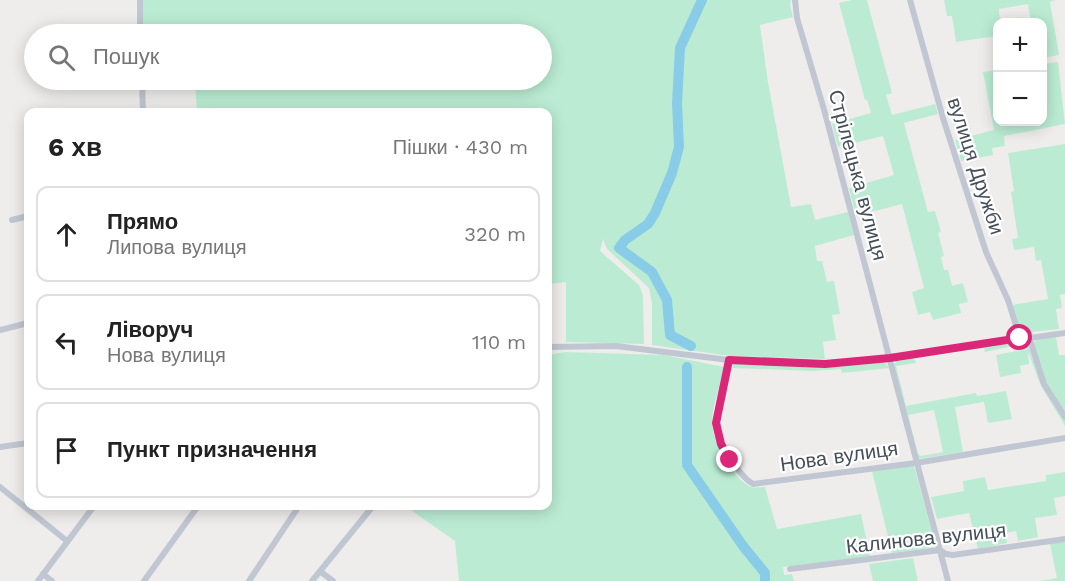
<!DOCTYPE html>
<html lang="uk">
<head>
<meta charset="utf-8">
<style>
	:root { --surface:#fff; --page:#f6f6f6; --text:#222; --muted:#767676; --line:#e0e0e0 }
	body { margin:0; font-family:"Work Sans",sans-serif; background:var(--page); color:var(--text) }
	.controls { position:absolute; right:18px; top:18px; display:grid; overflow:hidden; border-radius:12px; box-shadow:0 3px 15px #0003 }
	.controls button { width:54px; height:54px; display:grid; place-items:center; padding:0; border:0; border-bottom:2px solid var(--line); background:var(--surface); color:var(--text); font:30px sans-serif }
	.stop { position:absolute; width:18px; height:18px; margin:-14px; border:4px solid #db2777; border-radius:50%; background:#fff }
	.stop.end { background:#db2777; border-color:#fff; box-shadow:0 2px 6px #0008 }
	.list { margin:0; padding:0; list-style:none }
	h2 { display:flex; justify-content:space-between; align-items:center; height:78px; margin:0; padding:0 24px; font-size:26px }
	h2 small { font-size:20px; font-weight:400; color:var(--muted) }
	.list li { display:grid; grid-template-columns:39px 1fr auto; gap:18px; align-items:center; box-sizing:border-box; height:96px; margin:0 12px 12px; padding:0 12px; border:2px solid var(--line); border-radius:12px }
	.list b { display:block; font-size:22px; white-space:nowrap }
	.list p { margin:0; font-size:20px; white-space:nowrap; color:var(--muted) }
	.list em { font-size:20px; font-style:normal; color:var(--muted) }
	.icon { flex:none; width:33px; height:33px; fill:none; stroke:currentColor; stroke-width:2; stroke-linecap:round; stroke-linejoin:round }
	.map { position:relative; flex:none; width:1065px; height:581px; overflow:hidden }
	.search { position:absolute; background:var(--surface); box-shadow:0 3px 15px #0003; left:24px; top:24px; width:528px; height:66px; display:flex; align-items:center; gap:15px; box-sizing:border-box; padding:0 21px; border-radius:33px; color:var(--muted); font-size:22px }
	.panel { position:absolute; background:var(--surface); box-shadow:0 3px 15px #0003; left:24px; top:108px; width:528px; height:402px; border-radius:12px }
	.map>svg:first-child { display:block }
	.green { fill:#bbecd3; fill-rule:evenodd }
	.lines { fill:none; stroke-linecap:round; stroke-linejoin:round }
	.river { stroke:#89cce8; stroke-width:10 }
	.minor { stroke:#c0c7d2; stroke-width:6 }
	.route { stroke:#db2777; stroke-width:8 }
	.labels { text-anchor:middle; stroke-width:4.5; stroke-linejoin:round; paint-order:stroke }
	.street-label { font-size:20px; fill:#454e59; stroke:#fff }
</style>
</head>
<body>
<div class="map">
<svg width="1065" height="581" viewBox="0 0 1065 581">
	<rect width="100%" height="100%" fill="#efedec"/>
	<g class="green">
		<path d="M 143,0 L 791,0 L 790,5 L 793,17 L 760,25 L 768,82 L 791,207 L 811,204 L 815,220 L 848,212 L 854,235 L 815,246 L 817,261 L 822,261 L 827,282 L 834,281 L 840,314 L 832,315 L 836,340 L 823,342 L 825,359 L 730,356 L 652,345 L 652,303 L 649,288 L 607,249 L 603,239 L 600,251 L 639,285 L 643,295 L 644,344 L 566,342 L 566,282 L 548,284 L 548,112 L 197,112 L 195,80 L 542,80 L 542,34 L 193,34 L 193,25 L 143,25 Z"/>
		<path d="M 852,0 L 867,0 L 892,93 L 886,95 L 892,115 L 935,104 L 938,114 L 904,123 L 928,212 L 935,211 L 941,232 L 938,233 L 944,256 L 941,257 L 944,270 L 948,270 L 952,286 L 963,283 L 968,302 L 959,304 L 961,313 L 933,320 L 930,312 L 918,315 L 912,292 L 924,288 L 902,204 L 856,216 L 849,188 L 894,175 L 883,136 L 838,147 L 832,124 L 871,113 L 867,100 L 865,100 L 839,3 Z"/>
		<path d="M 944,0 L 1056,0 L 1050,2 L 1059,55 L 1043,58 L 1042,22 L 1031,22 L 1028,4 L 999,9 L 1000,22 L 998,22 L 997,36 L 956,42 L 952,16 L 947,16 Z"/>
		<path d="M 1058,62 L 1065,124 L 1004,136 L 1005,146 L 992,148 L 993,155 L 961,161 L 955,140 L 994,130 L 983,72 L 997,70 L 998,122 L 1042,122 L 1043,64 Z"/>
		<path d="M 1065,144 L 1065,294 L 1060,295 L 1062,308 L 1056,309 L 1059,329 L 1021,333 L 1012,305 L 1048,299 L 1041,260 L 1036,261 L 1034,247 L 1014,250 L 1012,239 L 1018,238 L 1011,192 L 1014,191 L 1008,153 Z"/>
		<path d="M 1056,337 L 1059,355 L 1065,355 L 1065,413 L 1046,383 L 1033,344 L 1036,340 Z"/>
		<path d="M 1018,342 L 1023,342 L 1028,345 L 1042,385 L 1065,420 L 1065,426 L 1041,386 L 1028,352 L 1029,364 L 1020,366 L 1021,373 L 1000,377 L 996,355 L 1027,349 L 1023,344 L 985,352 L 984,348 Z"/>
		<path d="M 565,352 L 664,355 L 724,367 C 721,384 713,404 712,421 C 711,440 734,480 751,487 C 755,488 761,487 765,487 L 777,529 L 861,514 L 870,556 L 783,567 L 784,575 L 792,574 L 794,581 L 459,581 L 455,541 L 405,506 L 548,506 L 548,355 Z"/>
		<path d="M 914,358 L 916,363 L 896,366 L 906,406 L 976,393 L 977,396 L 1006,391 L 1012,419 L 988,423 L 984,402 L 955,407 L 963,452 L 918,459 L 894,365 L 896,361 ZM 934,410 L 943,452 L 921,456 L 918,454 L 908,415 Z"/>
		<path d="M 883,361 L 890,368 L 842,373 L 841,369 L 813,371 L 732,368 L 734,364 L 825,366 Z"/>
		<path d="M 914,466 L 936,547 L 892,553 L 872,471 Z"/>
		<path d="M 1065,472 L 1065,496 L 1054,498 L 1057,515 L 1035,518 L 1038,537 L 1018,541 L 1016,531 L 1006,533 L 1007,543 L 978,549 L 969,513 L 937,519 L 931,497 L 964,491 L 963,481 L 985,477 L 988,490 L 1046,481 L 1046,475 Z"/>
		<path d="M 1065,541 L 1065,581 L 1039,581 L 1057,578 L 1050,544 Z"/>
		<path d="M 913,558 L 918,581 L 873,581 L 869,564 Z"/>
	</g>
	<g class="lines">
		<g class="river">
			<path d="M 691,346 L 670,335 L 667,300 L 652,272 L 619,248 L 625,240 L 648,224 L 655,213 L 672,173 L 679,147 L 677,103 L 680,48 L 702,0"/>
			<path d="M 687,367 L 687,465 L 743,546 L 765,573 L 765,581"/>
		</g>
		<g class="minor">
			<path d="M 140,0 L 140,34"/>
			<path d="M 795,0 L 797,18 L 825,113 L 948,581"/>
			<path d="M 910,0 L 943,118 L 986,252 L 1008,300 L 1020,338"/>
			<path d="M 142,80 L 143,112"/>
			<path d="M 12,220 L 28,216"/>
			<path d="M 0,330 L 28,323"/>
			<path d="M 1029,337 L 1044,384 L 1065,417"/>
			<path d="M 548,347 L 616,346 L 729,360 L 825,364 L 890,358 L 1065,333"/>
			<path d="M 729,360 C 721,398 706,430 733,463 C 739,471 744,479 753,484 L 916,463 L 1065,438"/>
			<path d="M 0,447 L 28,443"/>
			<path d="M 0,487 L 67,541"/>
			<path d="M 790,569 L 940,550 L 946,554 L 953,555 L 1065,539"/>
			<path d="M 321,572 L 333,581"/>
			<path d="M 43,574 L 52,581"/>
			<path d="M 38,581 L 94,506"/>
			<path d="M 144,581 L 198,506"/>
			<path d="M 249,581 L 299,506"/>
			<path d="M 312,581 L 373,506"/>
		</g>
	</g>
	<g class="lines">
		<path class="route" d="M 730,460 L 721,444 L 716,423 L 729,360 L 825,364 L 890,358 L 1020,338"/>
	</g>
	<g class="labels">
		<g class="street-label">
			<text transform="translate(976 166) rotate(72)" y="7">вулиця Дружби</text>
			<text transform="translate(858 175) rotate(75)" y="7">Стрілецька вулиця</text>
			<text transform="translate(839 456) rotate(-8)" y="7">Нова вулиця</text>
			<text transform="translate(926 538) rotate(-6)" y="7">Калинова вулиця</text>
		</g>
	</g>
</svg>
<div class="controls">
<button>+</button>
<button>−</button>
</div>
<div class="stop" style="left:1020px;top:338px"></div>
<div class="stop end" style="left:730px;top:460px"></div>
<div class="search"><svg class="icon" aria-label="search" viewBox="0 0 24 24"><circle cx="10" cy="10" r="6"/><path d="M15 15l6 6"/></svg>Пошук</div>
<section class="panel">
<h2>6 хв<small>Пішки · 430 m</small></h2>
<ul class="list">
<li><svg class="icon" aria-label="ahead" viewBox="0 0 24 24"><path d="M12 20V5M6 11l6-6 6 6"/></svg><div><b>Прямо</b><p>Липова вулиця</p></div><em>320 m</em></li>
<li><svg class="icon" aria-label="left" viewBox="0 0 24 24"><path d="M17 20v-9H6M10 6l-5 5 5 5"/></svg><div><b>Ліворуч</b><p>Нова вулиця</p></div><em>110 m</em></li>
<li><svg class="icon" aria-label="arrive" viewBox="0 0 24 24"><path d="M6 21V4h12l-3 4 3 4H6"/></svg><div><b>Пункт призначення</b></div></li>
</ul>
</section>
</div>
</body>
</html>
